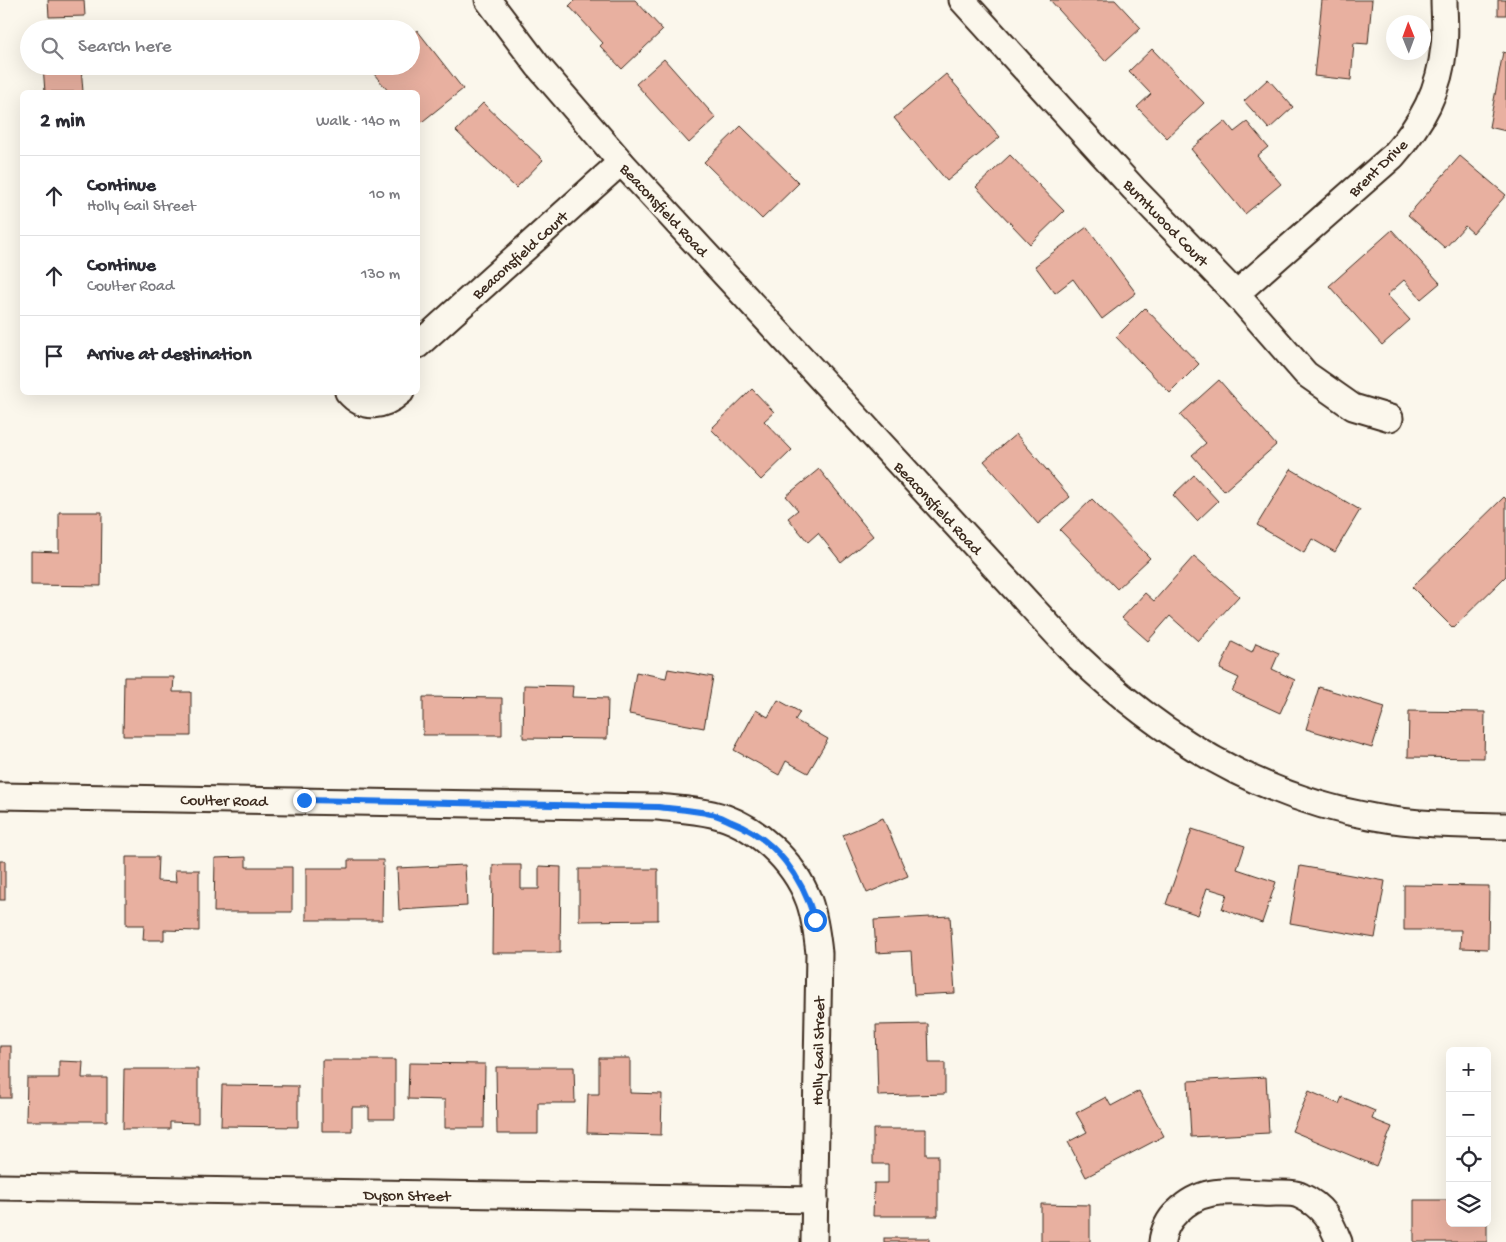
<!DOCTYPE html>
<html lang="en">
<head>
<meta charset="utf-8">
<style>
	:root { --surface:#fff; --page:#f7f7f7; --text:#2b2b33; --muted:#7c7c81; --line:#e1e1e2 }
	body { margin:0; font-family:"Gochi Hand",sans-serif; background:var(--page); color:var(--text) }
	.controls { position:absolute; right:15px; bottom:15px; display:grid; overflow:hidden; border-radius:8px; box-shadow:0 5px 20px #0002 }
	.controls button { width:45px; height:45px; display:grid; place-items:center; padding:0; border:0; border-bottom:1px solid var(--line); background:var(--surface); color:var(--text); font:25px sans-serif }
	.compass { position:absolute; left:1386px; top:15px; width:45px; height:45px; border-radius:50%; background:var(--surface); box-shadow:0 5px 20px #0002; rotate:359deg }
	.stop { position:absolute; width:15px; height:15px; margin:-11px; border:4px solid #1a73e8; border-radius:50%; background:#fff }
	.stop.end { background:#1a73e8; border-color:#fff; box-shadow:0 1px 5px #0008 }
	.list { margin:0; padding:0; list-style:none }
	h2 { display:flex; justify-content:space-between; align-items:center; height:65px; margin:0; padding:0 20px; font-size:21px }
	h2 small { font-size:16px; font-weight:400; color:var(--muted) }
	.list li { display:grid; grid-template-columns:32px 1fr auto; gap:15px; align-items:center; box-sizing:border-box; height:80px; padding:0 20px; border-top:1px solid var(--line) }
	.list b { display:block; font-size:19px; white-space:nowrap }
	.list p { margin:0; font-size:16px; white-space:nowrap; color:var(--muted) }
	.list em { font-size:16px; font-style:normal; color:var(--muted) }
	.icon { flex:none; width:28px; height:28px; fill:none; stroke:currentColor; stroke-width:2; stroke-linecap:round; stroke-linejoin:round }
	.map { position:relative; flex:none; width:1506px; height:1242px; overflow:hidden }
	.search { position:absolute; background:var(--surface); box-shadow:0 5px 20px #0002; left:20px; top:20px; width:400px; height:55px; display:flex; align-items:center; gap:12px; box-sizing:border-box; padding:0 18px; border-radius:28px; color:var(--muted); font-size:19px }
	.panel { position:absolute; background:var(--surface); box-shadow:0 5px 20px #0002; left:20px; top:90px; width:400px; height:305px; border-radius:8px }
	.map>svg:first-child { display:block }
	.building { fill:#e8b0a0; stroke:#3b2a1e }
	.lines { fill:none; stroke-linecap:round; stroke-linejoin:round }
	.minor-casing { stroke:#3b2a1e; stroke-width:29 }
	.minor { stroke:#fbf7ec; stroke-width:25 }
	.route { stroke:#1a73e8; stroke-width:6 }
	.labels { text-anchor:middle; stroke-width:4; stroke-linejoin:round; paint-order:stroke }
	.street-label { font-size:16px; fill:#3b2a1e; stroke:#fbf7ec }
</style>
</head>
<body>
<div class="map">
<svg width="1506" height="1242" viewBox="0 0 1506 1242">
	<rect width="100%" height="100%" fill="#fbf7ec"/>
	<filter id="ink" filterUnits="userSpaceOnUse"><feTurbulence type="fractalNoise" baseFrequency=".02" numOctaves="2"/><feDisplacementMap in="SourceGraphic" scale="10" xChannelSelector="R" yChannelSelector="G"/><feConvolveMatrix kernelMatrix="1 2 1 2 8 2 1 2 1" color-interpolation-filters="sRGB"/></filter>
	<g filter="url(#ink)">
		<g class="building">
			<path d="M 48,0 L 84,0 L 85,16 L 49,17 Z"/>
			<path d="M 575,0 L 635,0 L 663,30 L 622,69 L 600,46 L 603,43 L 569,6 Z"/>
			<path d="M 1050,0 L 1115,0 L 1141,28 L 1105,61 Z"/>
			<path d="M 1322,0 L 1372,0 L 1368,44 L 1354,43 L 1351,80 L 1314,76 Z"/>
			<rect x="1498" y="0" width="8" height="15"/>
			<path d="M 417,30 L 463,89 L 418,125 L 418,92 L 389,92 L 369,68 L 372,66 L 411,66 L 411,35 Z"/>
			<path d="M 1152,49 L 1204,103 L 1167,138 L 1137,107 L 1151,94 L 1129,71 Z"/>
			<path d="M 1503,52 L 1506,53 L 1506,131 L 1489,127 Z"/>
			<path d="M 664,59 L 716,118 L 689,143 L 636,84 Z"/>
			<path d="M 43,66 L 81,66 L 83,92 L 45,92 Z"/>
			<path d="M 946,74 L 1000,137 L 947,181 L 894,118 Z"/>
			<path d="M 1268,79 L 1293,107 L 1269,129 L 1244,101 Z"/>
			<path d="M 483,103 L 543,160 L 516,188 L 456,131 Z"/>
			<path d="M 1225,121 L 1234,132 L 1247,122 L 1268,147 L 1257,156 L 1281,184 L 1245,214 L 1191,149 Z"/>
			<path d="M 741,126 L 799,183 L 762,219 L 704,162 Z"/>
			<path d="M 1010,155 L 1064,211 L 1030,244 L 976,187 Z"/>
			<path d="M 1460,156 L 1506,195 L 1473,233 L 1465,226 L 1445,248 L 1408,215 Z"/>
			<path d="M 1087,227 L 1136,293 L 1102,319 L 1073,279 L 1055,293 L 1035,266 Z"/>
			<path d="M 1392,230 L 1440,283 L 1421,299 L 1404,280 L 1387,295 L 1410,320 L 1382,345 L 1329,286 Z"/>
			<path d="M 1145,308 L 1199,364 L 1170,393 L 1116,337 Z"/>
			<path d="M 1219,380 L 1276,445 L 1224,491 L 1192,455 L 1206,443 L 1180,415 Z"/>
			<path d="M 752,389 L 774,412 L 764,421 L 792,450 L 761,480 L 711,429 Z"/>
			<path d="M 1016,434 L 1070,497 L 1038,524 L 984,461 Z"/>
			<path d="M 819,469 L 873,536 L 841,562 L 818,533 L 808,542 L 788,518 L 798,510 L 786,496 Z"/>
			<path d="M 1291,469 L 1360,510 L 1335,552 L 1312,539 L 1304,553 L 1257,525 Z"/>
			<path d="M 1194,475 L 1218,501 L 1197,521 L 1173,495 Z"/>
			<path d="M 1504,497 L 1506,499 L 1506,576 L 1453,628 L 1412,587 Z"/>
			<path d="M 1092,499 L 1150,558 L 1117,589 L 1060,530 Z"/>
			<path d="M 59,512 L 102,512 L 101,586 L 31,585 L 31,551 L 59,552 Z"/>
			<path d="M 1194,556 L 1239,596 L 1198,641 L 1170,616 L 1148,641 L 1122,618 L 1145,593 L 1154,601 Z"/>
			<path d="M 1232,642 L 1252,652 L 1256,643 L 1279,653 L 1272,669 L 1295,680 L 1280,713 L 1232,691 L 1239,678 L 1220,669 Z"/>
			<path d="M 668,669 L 713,677 L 704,728 L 629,714 L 636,672 L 666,678 Z"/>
			<path d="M 124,677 L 174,677 L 173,692 L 191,692 L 191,736 L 123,736 Z"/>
			<path d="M 524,685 L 573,686 L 572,697 L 608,698 L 607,739 L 523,738 Z"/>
			<path d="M 1319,687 L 1385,707 L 1372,748 L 1306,729 Z"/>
			<path d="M 423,697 L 502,698 L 502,735 L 423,735 Z"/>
			<path d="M 778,700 L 800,712 L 795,720 L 828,739 L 808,773 L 786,761 L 779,775 L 734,750 L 756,710 L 768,717 Z"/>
			<path d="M 1409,711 L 1485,712 L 1484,758 L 1408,757 Z"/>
			<path d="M 883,818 L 908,876 L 867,893 L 843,835 Z"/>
			<path d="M 1192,829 L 1245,846 L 1237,869 L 1276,882 L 1262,923 L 1222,909 L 1227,894 L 1207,888 L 1198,915 L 1166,904 Z"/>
			<path d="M 126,857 L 158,857 L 157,881 L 176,882 L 175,870 L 199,870 L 199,931 L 164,930 L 164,940 L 143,940 L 144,925 L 126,925 Z"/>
			<path d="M 246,857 L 246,867 L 292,867 L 292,912 L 214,912 L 215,858 Z"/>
			<path d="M 348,860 L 383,860 L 382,920 L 306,920 L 306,868 L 348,868 Z"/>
			<rect x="0" y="861" width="5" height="39"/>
			<path d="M 465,865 L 467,906 L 399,910 L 397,868 Z"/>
			<path d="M 493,865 L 521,865 L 521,889 L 539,889 L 539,866 L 561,867 L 560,953 L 492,953 Z"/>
			<path d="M 1300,866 L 1385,881 L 1375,938 L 1290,923 Z"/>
			<path d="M 579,869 L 658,869 L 658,920 L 579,921 Z"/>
			<path d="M 1404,885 L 1489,886 L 1488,949 L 1460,948 L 1461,930 L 1404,930 Z"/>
			<path d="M 950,916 L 955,993 L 914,995 L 911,951 L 876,953 L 874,920 Z"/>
			<path d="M 928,1024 L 929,1063 L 945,1063 L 945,1094 L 878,1096 L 876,1025 Z"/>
			<rect x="0" y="1046" width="11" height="52"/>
			<path d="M 599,1058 L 630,1058 L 630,1093 L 662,1094 L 661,1135 L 587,1133 L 588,1094 L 599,1094 Z"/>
			<path d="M 322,1060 L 395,1060 L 395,1119 L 369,1119 L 369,1107 L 352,1107 L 352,1131 L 322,1131 Z"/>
			<path d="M 59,1061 L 83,1062 L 82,1078 L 107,1078 L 107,1121 L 26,1121 L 27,1078 L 59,1078 Z"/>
			<path d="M 409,1063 L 485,1064 L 484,1128 L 445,1128 L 445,1100 L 408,1099 Z"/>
			<path d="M 496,1067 L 574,1067 L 575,1103 L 538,1103 L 538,1134 L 497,1134 Z"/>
			<path d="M 124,1069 L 198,1069 L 198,1123 L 170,1122 L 170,1129 L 123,1129 Z"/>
			<path d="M 1266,1077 L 1269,1133 L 1191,1137 L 1188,1081 Z"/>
			<path d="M 222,1085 L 298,1086 L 298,1127 L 221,1126 Z"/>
			<path d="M 1139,1091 L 1164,1136 L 1086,1177 L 1068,1142 L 1087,1132 L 1076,1113 L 1106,1097 L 1111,1106 Z"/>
			<path d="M 1309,1091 L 1339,1104 L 1342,1097 L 1375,1111 L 1372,1119 L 1392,1127 L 1376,1166 L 1292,1131 Z"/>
			<path d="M 873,1129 L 926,1129 L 926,1155 L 938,1155 L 938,1216 L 873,1216 L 874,1183 L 888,1183 L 888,1164 L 873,1164 Z"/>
			<path d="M 1414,1200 L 1450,1200 L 1450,1223 L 1487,1223 L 1487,1200 L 1487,1242 L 1414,1242 Z"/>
			<path d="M 1041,1204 L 1090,1205 L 1090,1242 L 1041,1242 Z"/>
			<rect x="884" y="1238" width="45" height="4"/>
		</g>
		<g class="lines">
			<defs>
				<g id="minor">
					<path d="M 488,0 L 538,66 L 621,162 L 1076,655 C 1160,736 1258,797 1374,817 C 1418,825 1462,825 1506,826"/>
					<path d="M 962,0 L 1134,189 L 1236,294 L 1306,374 L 1353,407 L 1390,418"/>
					<path d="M 1236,294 L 1393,156 C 1422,123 1440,90 1444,46 C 1446,31 1444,15 1444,0"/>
					<path d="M 418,345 L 621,162"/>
					<path d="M 348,392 C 364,411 384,407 401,392"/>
					<path d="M 0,796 L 658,807 C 675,809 694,810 712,814 C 754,823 794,861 809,901 C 815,918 817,935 819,953 L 814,1242"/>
					<path d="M 0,1187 L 815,1200"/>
					<path d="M 1162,1242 C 1163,1231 1169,1219 1177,1212 C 1203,1186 1230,1192 1263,1193 C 1274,1194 1292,1191 1301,1196 C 1323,1206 1331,1221 1339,1242"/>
				</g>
			</defs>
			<use href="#minor" class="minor-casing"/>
			<use href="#minor" class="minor"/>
		</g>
	</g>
	<g class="lines" filter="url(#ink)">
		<path class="route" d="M 304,800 L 658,807 C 675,809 694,810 711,814 C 718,815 725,819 732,822 C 776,839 802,877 815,920"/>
	</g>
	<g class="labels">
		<g class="street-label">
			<text transform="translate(1377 167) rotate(-44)" y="6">Brent Drive</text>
			<text transform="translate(665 209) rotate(47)" y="6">Beaconsfield Road</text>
			<text transform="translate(1167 222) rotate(46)" y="6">Burntwood Court</text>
			<text transform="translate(519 254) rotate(-42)" y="6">Beaconsfield Court</text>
			<text transform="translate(939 507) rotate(47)" y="6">Beaconsfield Road</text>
			<text transform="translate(224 799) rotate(1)" y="6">Coulter Road</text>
			<text transform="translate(817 1051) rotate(-89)" y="6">Holly Gail Street</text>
			<text transform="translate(407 1194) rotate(1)" y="6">Dyson Street</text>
		</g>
	</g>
</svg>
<div class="controls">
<button>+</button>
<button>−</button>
<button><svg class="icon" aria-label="locate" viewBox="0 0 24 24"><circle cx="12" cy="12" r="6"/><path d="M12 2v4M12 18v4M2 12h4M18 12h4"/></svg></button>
<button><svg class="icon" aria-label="layers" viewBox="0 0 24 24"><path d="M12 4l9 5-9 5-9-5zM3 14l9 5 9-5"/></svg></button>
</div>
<svg class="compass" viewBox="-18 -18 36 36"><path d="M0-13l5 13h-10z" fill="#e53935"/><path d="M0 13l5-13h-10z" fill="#7c7c81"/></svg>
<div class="stop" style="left:815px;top:920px"></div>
<div class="stop end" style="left:304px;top:800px"></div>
<div class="search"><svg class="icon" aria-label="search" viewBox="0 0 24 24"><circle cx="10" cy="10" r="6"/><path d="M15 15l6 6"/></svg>Search here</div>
<section class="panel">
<h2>2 min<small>Walk · 140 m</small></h2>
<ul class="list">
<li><svg class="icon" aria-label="ahead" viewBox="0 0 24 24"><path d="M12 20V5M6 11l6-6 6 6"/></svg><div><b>Continue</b><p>Holly Gail Street</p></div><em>10 m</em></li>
<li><svg class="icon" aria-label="ahead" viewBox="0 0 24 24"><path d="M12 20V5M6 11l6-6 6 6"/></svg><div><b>Continue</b><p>Coulter Road</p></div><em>130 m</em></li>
<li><svg class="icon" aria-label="arrive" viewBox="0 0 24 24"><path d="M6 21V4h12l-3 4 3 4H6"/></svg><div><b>Arrive at destination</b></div></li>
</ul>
</section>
</div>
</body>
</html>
